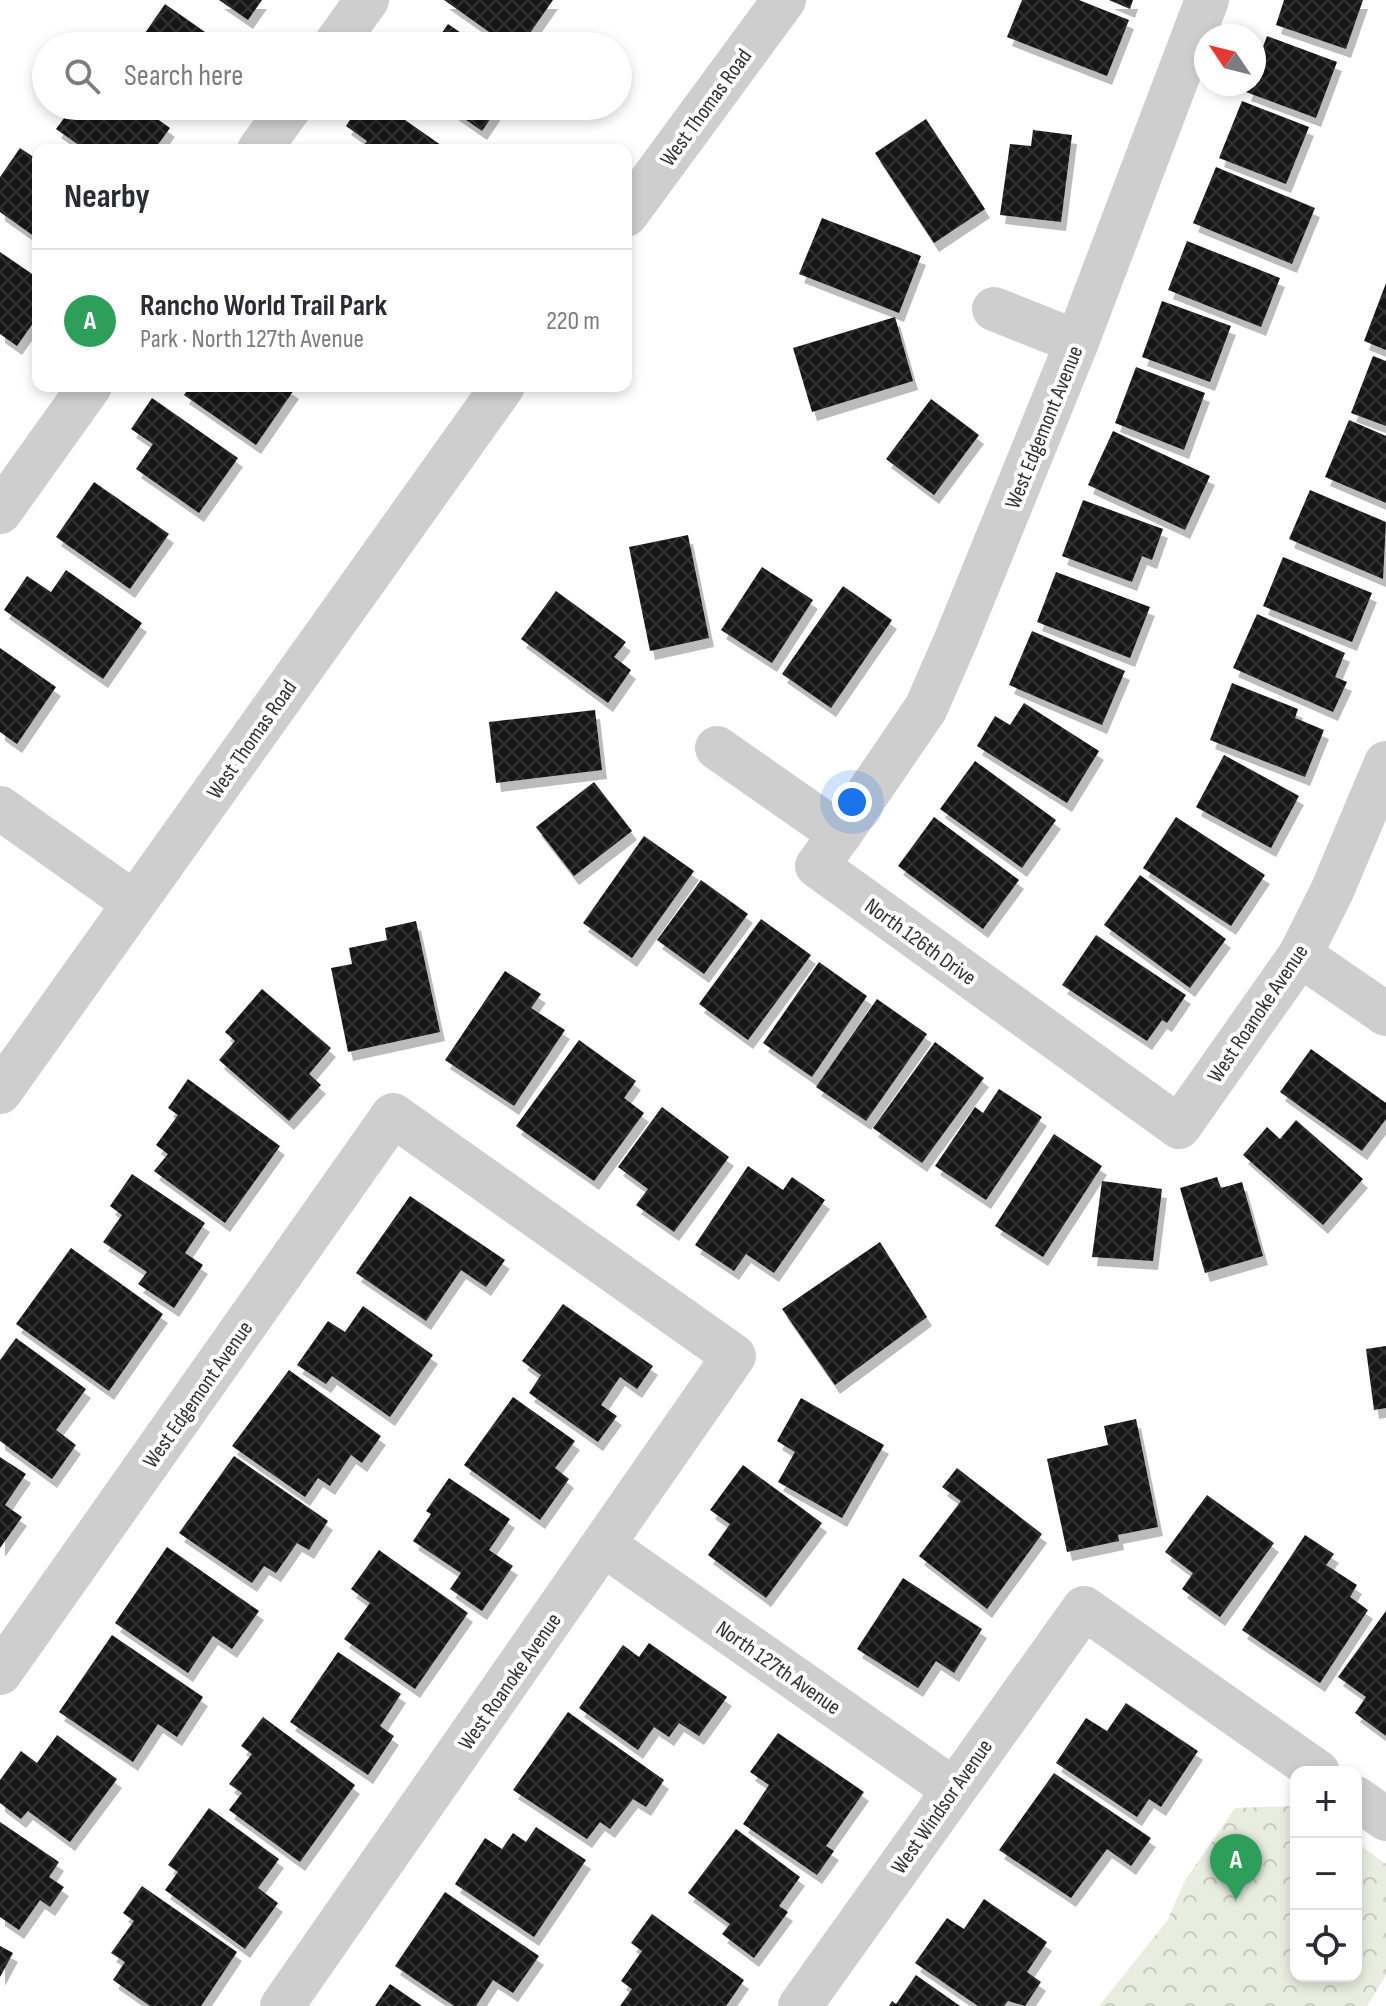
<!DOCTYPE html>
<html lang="en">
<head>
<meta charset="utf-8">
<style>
	:root { --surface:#fff; --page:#f7f7f7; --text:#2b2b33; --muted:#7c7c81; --line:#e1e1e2; --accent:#0f766e }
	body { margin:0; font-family:"Sofia Sans Condensed",sans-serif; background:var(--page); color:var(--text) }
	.controls { position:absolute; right:24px; bottom:24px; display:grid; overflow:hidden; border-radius:16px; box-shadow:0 4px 12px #0003 }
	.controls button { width:72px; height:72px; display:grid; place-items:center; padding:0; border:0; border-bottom:2px solid var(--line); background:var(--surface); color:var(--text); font:40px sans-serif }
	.compass { position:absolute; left:1194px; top:24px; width:72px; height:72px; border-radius:50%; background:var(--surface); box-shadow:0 4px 12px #0003; rotate:305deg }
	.you { position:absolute; left:852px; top:802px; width:28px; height:28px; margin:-20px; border:6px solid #fff; border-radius:50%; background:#1a73e8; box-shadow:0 0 0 12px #1a73e833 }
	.badge { display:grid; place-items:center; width:52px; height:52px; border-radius:50%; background:var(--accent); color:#fff; font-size:26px; font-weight:700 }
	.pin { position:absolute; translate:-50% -66px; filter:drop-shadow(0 2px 4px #0008) }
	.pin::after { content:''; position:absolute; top:42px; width:28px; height:24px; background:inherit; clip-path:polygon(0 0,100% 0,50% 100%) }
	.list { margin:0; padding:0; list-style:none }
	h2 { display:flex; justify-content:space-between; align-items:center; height:104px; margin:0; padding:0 32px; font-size:34px }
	h2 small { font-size:26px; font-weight:400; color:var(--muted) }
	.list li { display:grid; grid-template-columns:52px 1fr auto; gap:24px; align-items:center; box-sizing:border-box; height:144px; padding:0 32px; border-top:2px solid var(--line) }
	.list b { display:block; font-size:30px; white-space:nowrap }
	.list p { margin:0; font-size:26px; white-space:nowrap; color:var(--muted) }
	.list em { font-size:26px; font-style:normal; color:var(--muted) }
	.icon { flex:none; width:44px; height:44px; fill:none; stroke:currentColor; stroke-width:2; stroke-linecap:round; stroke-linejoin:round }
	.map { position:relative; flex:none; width:1386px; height:2006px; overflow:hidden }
	.search { position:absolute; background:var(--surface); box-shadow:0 4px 12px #0003; left:32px; top:32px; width:600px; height:88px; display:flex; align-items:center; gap:20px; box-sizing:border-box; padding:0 28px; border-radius:44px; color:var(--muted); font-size:30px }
	.panel { position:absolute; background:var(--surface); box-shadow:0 4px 12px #0003; left:32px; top:144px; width:600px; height:248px; border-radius:16px }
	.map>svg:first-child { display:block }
	.park { fill:url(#park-crowns) }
	.building { fill:url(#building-cross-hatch); filter:url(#shadow) }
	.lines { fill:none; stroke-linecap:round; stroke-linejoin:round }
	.minor { stroke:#cecece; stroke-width:44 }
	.labels { text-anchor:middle; stroke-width:8; stroke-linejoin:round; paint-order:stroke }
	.street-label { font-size:22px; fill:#313131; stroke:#fff }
</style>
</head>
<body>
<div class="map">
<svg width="1386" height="2006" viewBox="0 0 1386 2006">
	<defs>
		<pattern id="park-crowns" width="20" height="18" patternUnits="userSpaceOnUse" patternTransform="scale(2)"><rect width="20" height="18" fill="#e9eddf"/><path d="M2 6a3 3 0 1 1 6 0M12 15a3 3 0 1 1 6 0" fill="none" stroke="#c8ccc0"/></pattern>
		<pattern id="building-cross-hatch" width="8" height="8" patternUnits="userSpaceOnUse" patternTransform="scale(2)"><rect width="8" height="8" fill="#181818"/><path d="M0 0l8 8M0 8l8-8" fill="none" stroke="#313131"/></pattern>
		<filter id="shadow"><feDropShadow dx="5" dy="9" stdDeviation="0" flood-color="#0004"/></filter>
	</defs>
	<rect width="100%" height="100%" fill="#fff"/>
	<path class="park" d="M 1296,1806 L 1296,1976 L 1356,1976 L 1356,1842 L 1386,1864 L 1386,1975 L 1367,2006 L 1099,2006 L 1167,1921 L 1186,1879 L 1235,1808 Z"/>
	<g class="building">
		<path d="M 219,0 L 262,0 L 248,20 Z"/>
		<path d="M 444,0 L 553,0 L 521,46 L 509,46 Z"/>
		<path d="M 1022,0 L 1079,0 L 1129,20 L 1107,76 L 1007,37 Z"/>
		<path d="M 1109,0 L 1133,0 L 1130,9 Z"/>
		<path d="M 1284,0 L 1363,0 L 1346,49 L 1276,25 Z"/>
		<path d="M 165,4 L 225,46 L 136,46 Z"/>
		<path d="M 448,24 L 480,46 L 433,46 Z"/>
		<path d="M 413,34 L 430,46 L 405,46 Z"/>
		<path d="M 1267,36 L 1337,62 L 1316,118 L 1246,92 L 1249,84 L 1254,84 L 1254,71 Z"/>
		<path d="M 1242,101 L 1309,127 L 1286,184 L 1219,158 Z"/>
		<path d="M 73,106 L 139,106 L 170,128 L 154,150 L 86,150 L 56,129 Z"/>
		<path d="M 359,106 L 385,106 L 448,150 L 360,150 L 367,141 L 346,126 Z"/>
		<path d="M 446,106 L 499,106 L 482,131 Z"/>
		<path d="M 926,119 L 985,209 L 934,243 L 875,153 Z"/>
		<path d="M 1033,130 L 1072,135 L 1061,222 L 1000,215 L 1010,144 L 1031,146 Z"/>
		<path d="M 20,148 L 38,160 L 38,239 L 0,212 L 0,177 Z"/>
		<path d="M 1216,167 L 1315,208 L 1292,264 L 1193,223 Z"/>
		<path d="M 822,218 L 921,256 L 899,313 L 799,274 Z"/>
		<path d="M 1187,241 L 1280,278 L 1261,327 L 1168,290 Z"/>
		<path d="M 0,252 L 38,278 L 38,316 L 17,346 L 0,334 Z"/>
		<path d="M 1386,283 L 1386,350 L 1364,341 Z"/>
		<path d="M 1162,301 L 1231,326 L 1210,382 L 1142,357 Z"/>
		<path d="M 895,317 L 913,381 L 812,412 L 793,348 Z"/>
		<path d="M 1373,356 L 1386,361 L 1386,426 L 1351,413 Z"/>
		<path d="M 1136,367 L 1205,393 L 1184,450 L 1115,423 Z"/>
		<path d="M 190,386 L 288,386 L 294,390 L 256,445 L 184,395 Z"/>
		<path d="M 152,398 L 238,458 L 199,513 L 136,469 L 153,444 L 131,429 Z"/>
		<path d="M 931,399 L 979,435 L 934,495 L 886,459 Z"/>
		<path d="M 1349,420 L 1386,436 L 1386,503 L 1325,477 Z"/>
		<path d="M 1113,431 L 1210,476 L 1185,530 L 1088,485 Z"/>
		<path d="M 94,482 L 169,534 L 130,589 L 56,537 Z"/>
		<path d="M 1310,490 L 1386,522 L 1383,579 L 1289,539 Z"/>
		<path d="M 1083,500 L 1163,529 L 1152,560 L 1142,556 L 1132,582 L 1062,556 Z"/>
		<path d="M 688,535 L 709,638 L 650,651 L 629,547 Z"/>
		<path d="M 1283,557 L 1372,593 L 1352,642 L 1263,606 Z"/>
		<path d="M 762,567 L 813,600 L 772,663 L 721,630 Z"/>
		<path d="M 66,570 L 142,623 L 103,679 L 4,610 L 27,576 L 51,592 Z"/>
		<path d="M 1056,572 L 1150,607 L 1130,658 L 1037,622 Z"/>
		<path d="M 843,586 L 892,620 L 831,708 L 782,674 Z"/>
		<path d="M 556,591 L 626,642 L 614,657 L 631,670 L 608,703 L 521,639 Z"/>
		<path d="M 1257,614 L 1345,653 L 1335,677 L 1347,682 L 1333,712 L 1233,668 Z"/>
		<path d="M 1032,631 L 1125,671 L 1102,725 L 1009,685 Z"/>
		<path d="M 0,648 L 56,687 L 17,744 L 0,732 Z"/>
		<path d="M 1232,683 L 1298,709 L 1295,718 L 1324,730 L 1305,777 L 1210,740 Z"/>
		<path d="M 1024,703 L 1099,751 L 1067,803 L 977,746 L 995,716 L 1010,725 Z"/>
		<path d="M 595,710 L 602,770 L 496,783 L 489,722 Z"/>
		<path d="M 1224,755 L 1299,796 L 1271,848 L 1196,807 Z"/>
		<path d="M 975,761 L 1056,820 L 1022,868 L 940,809 Z"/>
		<path d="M 594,782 L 632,831 L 574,876 L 536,827 Z"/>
		<path d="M 934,817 L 1019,880 L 983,929 L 898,866 Z"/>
		<path d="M 1176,817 L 1265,875 L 1231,926 L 1143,868 Z"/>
		<path d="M 644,836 L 694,871 L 632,958 L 583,923 Z"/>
		<path d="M 1140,875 L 1226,939 L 1190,988 L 1104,925 Z"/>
		<path d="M 701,880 L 748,914 L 704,974 L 657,940 Z"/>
		<path d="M 761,919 L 811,955 L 748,1040 L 699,1004 Z"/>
		<path d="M 416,921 L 440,1032 L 348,1052 L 331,968 L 352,964 L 349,948 L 387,940 L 385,928 Z"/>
		<path d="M 1096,935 L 1186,995 L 1167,1023 L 1162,1020 L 1147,1041 L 1062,985 Z"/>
		<path d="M 819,962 L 867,996 L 812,1077 L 763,1043 Z"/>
		<path d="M 505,971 L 541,994 L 531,1008 L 565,1030 L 514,1106 L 445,1060 Z"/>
		<path d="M 262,989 L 331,1048 L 309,1074 L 321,1085 L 289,1121 L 219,1060 L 235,1041 L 225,1032 Z"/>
		<path d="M 877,999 L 927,1034 L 866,1121 L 816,1087 Z"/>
		<path d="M 579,1040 L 636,1081 L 624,1098 L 644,1113 L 594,1181 L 516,1126 Z"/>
		<path d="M 935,1042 L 984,1078 L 922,1163 L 873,1128 Z"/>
		<path d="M 1311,1049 L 1386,1103 L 1386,1119 L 1362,1151 L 1280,1092 Z"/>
		<path d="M 188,1079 L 280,1146 L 225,1223 L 154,1171 L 168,1154 L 156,1145 L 178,1115 L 168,1108 Z"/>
		<path d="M 999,1089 L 1042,1117 L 986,1200 L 935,1166 L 975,1107 L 983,1113 Z"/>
		<path d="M 662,1107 L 729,1157 L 674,1232 L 636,1205 L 648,1189 L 618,1167 Z"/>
		<path d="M 1296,1120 L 1363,1179 L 1323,1225 L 1243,1155 L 1267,1127 L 1280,1139 Z"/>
		<path d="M 1054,1134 L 1102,1166 L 1043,1257 L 995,1226 Z"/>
		<path d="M 748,1166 L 783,1190 L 792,1177 L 825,1200 L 774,1273 L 746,1254 L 734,1271 L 695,1245 Z"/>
		<path d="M 132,1174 L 205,1223 L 185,1253 L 203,1265 L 174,1308 L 138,1284 L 147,1272 L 103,1242 L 122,1215 L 110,1206 Z"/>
		<path d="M 1217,1177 L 1221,1188 L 1242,1182 L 1263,1256 L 1205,1273 L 1180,1188 Z"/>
		<path d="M 1102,1181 L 1162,1189 L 1153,1261 L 1092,1257 Z"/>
		<path d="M 410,1196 L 505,1260 L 486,1287 L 461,1270 L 426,1321 L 356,1273 Z"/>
		<path d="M 880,1242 L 927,1317 L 835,1385 L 782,1309 Z"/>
		<path d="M 71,1248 L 163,1314 L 109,1391 L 16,1324 Z"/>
		<path d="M 563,1304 L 653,1366 L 637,1389 L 620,1377 L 601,1405 L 617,1416 L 598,1442 L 529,1393 L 541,1375 L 522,1361 Z"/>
		<path d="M 363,1306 L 433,1355 L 390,1417 L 332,1376 L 326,1384 L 297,1365 L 328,1321 L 345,1332 Z"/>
		<path d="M 16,1338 L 86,1389 L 56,1430 L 76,1445 L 52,1479 L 0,1441 L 0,1360 Z"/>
		<path d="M 1386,1346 L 1386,1408 L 1374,1410 L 1366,1349 Z"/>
		<path d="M 289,1370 L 381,1436 L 362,1463 L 351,1455 L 330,1486 L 318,1478 L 305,1497 L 232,1446 Z"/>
		<path d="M 513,1397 L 575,1441 L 555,1468 L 569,1479 L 540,1520 L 464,1465 Z"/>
		<path d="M 801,1398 L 884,1445 L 842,1518 L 778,1482 L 795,1452 L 777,1441 Z"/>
		<path d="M 1136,1419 L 1158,1527 L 1118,1535 L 1119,1541 L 1067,1552 L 1047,1459 L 1108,1445 L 1104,1426 Z"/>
		<path d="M 234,1456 L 328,1521 L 309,1550 L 297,1543 L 276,1573 L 264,1566 L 252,1583 L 179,1533 Z"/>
		<path d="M 0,1457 L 26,1474 L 5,1505 L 22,1517 L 0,1548 Z"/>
		<path d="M 743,1465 L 822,1523 L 766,1598 L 708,1555 L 730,1524 L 710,1510 Z"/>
		<path d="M 957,1468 L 1042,1534 L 987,1609 L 919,1556 L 961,1501 L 942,1487 Z"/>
		<path d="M 449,1478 L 510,1519 L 489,1550 L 513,1566 L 482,1611 L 450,1589 L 461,1573 L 413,1541 L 431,1514 L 426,1511 Z"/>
		<path d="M 1207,1495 L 1274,1543 L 1220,1617 L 1182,1589 L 1193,1573 L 1165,1552 Z"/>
		<path d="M 1305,1535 L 1334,1554 L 1326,1565 L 1357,1585 L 1350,1597 L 1368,1610 L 1320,1683 L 1242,1630 Z"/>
		<path d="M 167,1547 L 259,1611 L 232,1649 L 213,1636 L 188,1673 L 115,1623 Z"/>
		<path d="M 379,1550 L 468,1613 L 415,1689 L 344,1639 L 370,1603 L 351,1589 Z"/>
		<path d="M 903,1578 L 982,1629 L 954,1673 L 936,1661 L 918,1688 L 857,1649 Z"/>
		<path d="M 1386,1611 L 1386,1736 L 1355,1713 L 1366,1697 L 1338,1677 Z"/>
		<path d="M 112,1635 L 203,1697 L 177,1737 L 158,1724 L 133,1762 L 59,1712 Z"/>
		<path d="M 649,1643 L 727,1697 L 699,1736 L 679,1723 L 669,1737 L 654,1727 L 638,1750 L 579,1708 L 623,1645 L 639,1657 Z"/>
		<path d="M 338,1652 L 401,1694 L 380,1726 L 394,1736 L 368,1775 L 290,1722 Z"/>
		<path d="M 1126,1703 L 1198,1751 L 1161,1807 L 1149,1799 L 1137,1817 L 1056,1763 L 1086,1718 L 1107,1731 Z"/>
		<path d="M 568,1712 L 664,1780 L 646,1807 L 633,1799 L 610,1829 L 600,1822 L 587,1839 L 513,1790 Z"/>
		<path d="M 263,1717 L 355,1785 L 300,1862 L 229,1810 L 242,1793 L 229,1784 L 252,1754 L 241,1746 Z"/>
		<path d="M 778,1733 L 864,1792 L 826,1846 L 834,1851 L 817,1875 L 743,1824 L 769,1785 L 750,1772 Z"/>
		<path d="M 57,1735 L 117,1779 L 70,1842 L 28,1811 L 21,1819 L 0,1803 L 0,1780 L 21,1751 L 37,1763 Z"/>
		<path d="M 1054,1773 L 1151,1838 L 1131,1866 L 1107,1849 L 1071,1898 L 999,1850 Z"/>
		<path d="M 209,1808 L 279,1859 L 258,1888 L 278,1903 L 245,1949 L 165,1890 L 178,1872 L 168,1865 Z"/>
		<path d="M 0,1822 L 59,1862 L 49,1877 L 64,1887 L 50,1907 L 40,1900 L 19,1930 L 0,1917 Z"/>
		<path d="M 536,1827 L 586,1860 L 534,1937 L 455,1884 L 485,1838 L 502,1849 L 513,1833 L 526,1842 Z"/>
		<path d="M 736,1829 L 800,1877 L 779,1906 L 788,1912 L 754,1958 L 722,1934 L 730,1924 L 688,1893 Z"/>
		<path d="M 142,1886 L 237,1952 L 201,2006 L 150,2006 L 113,1980 L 125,1962 L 111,1953 L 134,1921 L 123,1913 Z"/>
		<path d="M 445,1892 L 539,1956 L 513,1993 L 493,1980 L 476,2006 L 454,2006 L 395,1966 Z"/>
		<path d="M 984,1899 L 1047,1942 L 1027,1972 L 1041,1982 L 1025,2006 L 1008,2001 L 1004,2006 L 978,2006 L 915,1963 L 947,1918 L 964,1929 Z"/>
		<path d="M 652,1914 L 744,1980 L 726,2006 L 620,2006 L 632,1989 L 621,1981 L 642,1951 L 631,1943 Z"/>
		<path d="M 0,1946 L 13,1953 L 0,1977 Z"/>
		<path d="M 916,1975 L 960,2006 L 889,2006 L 892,2001 L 896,2004 Z"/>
		<path d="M 390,1984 L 422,2006 L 375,2006 Z"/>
	</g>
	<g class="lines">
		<g class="minor">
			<path d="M 334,46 L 367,0"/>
			<path d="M 259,150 L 291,106"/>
			<path d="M 626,215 L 784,0"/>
			<path d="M 994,309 L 1077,342"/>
			<path d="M 0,512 L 90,386"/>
			<path d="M 717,748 L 840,834 L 817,866 L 1179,1127 L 1300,955 L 1332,891 L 1386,763"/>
			<path d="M 0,808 L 134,903"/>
			<path d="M 840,834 L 926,708 L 957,637 L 1077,342 L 1207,0"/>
			<path d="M 1300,955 L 1386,1014"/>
			<path d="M 0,1092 L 503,386"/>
			<path d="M 604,1545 L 953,1789"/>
			<path d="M 0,1673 L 393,1115 L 734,1356 L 282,2006"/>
			<path d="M 1356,1798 L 1386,1819"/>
			<path d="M 800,2006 L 1084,1608 L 1318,1772"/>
		</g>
	</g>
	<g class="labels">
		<g class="street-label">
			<text transform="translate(705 107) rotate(-54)" y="8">West Thomas Road</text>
			<text transform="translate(1043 427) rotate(-68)" y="8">West Edgemont Avenue</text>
			<text transform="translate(251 739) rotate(-55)" y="8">West Thomas Road</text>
			<text transform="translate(921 941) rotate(36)" y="8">North 126th Drive</text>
			<text transform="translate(1257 1013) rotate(-56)" y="8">West Roanoke Avenue</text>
			<text transform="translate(197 1394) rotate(-55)" y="8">West Edgemont Avenue</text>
			<text transform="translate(779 1667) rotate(35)" y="8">North 127th Avenue</text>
			<text transform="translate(509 1681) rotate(-55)" y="8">West Roanoke Avenue</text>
			<text transform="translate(941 1806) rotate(-55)" y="8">West Windsor Avenue</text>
		</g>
	</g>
</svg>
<div class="controls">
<button>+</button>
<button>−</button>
<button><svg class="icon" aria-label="locate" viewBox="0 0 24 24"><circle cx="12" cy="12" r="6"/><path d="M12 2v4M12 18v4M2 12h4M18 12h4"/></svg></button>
</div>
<svg class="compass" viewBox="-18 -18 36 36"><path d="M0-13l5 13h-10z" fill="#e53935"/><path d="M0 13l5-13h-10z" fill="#7c7c81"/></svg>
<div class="you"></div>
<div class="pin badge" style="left:1236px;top:1900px;background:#2e9e5b">A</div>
<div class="search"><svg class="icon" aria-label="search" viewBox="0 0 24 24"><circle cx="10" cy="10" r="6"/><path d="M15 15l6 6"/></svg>Search here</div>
<section class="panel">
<h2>Nearby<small></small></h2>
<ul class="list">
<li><span class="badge" style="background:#2e9e5b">A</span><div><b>Rancho World Trail Park</b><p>Park · North 127th Avenue</p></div><em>220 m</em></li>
</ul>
</section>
</div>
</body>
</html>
